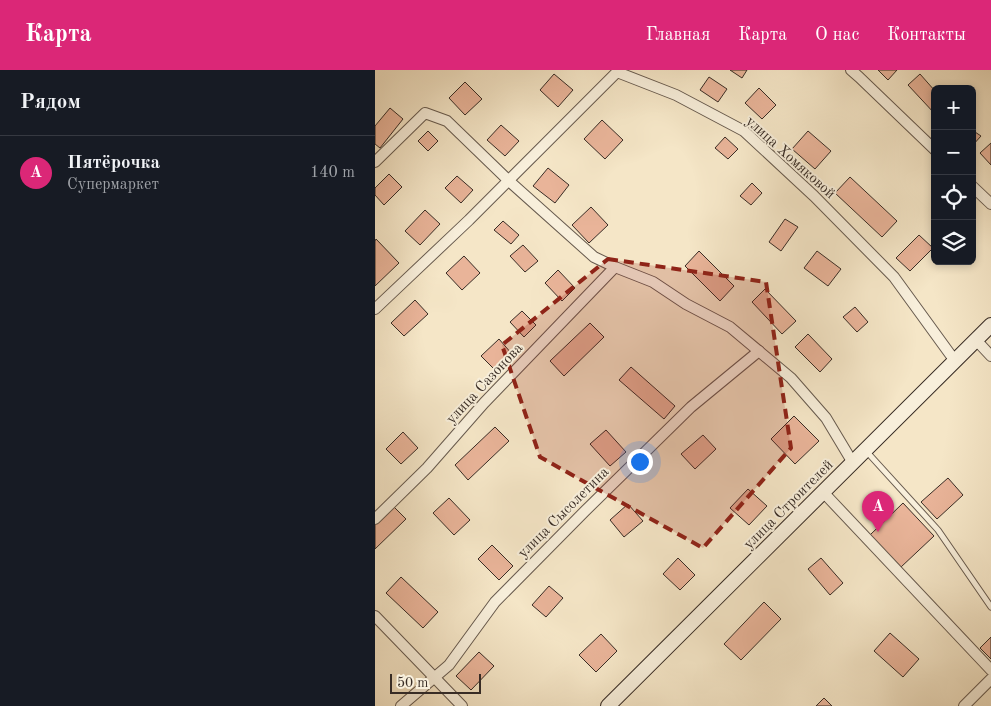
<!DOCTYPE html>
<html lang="ru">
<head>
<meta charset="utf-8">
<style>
	:root { --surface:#171b24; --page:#20242c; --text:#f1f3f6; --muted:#9ea1a6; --line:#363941; --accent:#db2777 }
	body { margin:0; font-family:"Old Standard TT",serif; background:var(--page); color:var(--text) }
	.controls { position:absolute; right:15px; top:15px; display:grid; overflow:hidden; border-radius:8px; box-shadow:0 2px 8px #0003 }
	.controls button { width:45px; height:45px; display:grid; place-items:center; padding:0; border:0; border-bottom:1px solid var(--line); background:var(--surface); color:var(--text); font:25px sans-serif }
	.scale { position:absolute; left:15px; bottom:12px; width:91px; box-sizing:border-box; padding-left:5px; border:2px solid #382c25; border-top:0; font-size:14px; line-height:18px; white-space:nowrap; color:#382c25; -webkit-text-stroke:4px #f8efdb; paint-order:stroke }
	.you { position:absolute; left:264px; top:391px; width:18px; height:18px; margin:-12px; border:4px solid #fff; border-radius:50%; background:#1a73e8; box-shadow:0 0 0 8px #1a73e833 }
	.badge { display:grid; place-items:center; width:32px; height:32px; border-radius:50%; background:var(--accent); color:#fff; font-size:16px; font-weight:700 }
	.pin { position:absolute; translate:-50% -41px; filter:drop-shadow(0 1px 2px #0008) }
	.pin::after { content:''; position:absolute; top:26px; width:18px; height:15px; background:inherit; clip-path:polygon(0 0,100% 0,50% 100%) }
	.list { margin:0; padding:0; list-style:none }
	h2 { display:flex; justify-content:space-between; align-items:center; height:65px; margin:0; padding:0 20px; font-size:21px }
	h2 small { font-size:16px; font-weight:400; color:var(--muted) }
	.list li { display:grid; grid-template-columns:32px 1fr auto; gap:15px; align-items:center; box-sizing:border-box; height:75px; padding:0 20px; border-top:1px solid var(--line) }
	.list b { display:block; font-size:19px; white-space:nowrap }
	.list p { margin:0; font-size:16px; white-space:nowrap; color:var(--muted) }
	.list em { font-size:16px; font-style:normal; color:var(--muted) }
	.icon { flex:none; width:28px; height:28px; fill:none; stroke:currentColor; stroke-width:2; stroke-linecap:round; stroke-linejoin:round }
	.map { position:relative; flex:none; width:616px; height:636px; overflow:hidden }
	header { display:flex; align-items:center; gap:30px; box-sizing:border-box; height:70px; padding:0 25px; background:var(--accent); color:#fff }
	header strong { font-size:24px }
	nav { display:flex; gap:28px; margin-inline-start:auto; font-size:18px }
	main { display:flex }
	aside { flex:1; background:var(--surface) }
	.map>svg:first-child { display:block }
	.building { fill:#e9b499; stroke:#382c25 }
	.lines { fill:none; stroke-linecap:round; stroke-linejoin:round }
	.service-casing { stroke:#675a4e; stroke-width:7 }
	.minor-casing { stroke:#675a4e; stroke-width:12 }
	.secondary-casing { stroke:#382c25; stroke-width:16 }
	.service { stroke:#f8efdb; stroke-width:5 }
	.minor { stroke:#f8efdb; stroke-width:10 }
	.secondary { stroke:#f8efdb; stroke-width:14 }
	.marked { fill:#8f2418; fill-opacity:0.2; stroke:#8f2418; stroke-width:4; stroke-dasharray:10 6; stroke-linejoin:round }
	.labels { text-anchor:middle; stroke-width:4; stroke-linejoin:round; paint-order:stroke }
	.street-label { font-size:15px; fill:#382c25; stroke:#f8efdb }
</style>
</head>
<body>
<header>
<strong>Карта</strong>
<nav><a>Главная</a><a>Карта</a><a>О нас</a><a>Контакты</a></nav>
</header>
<main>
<aside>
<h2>Рядом<small></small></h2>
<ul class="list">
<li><span class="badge">A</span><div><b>Пятёрочка</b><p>Супермаркет</p></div><em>140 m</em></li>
</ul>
</aside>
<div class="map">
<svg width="616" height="636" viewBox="0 0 616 636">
	<rect width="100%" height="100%" fill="#f5e6c7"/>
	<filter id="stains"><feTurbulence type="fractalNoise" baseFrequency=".004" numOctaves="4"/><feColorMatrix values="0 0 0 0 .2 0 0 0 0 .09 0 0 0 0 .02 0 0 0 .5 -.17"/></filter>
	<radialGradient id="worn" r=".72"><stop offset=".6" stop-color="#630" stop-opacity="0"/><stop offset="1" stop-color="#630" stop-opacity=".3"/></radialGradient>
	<g class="building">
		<path d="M 355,0 L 372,0 L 367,8 Z"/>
		<path d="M 503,0 L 522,0 L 513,10 Z"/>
		<path d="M 179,4 L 198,20 L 183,37 L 165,20 Z"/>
		<path d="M 545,4 L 560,21 L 560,44 L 533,15 Z"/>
		<path d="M 334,7 L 352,19 L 343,32 L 325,20 Z"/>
		<path d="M 90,12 L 107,29 L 90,45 L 74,28 Z"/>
		<path d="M 384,18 L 401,35 L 387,49 L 370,33 Z"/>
		<path d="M 15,38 L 28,49 L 5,78 L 0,74 L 0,56 Z"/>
		<path d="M 227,50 L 248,70 L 230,89 L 209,69 Z"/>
		<path d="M 126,55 L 144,71 L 130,86 L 112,70 Z"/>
		<path d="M 597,60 L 606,66 L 597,76 Z"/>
		<path d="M 53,61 L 63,71 L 53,81 L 43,71 Z"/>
		<path d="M 433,61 L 456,81 L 440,99 L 417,79 Z"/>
		<path d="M 350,67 L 363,79 L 353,89 L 340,78 Z"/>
		<path d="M 616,73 L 616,95 L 605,83 Z"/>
		<path d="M 173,98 L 194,115 L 180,133 L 158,116 Z"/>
		<path d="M 14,104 L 27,117 L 9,135 L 0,125 L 0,118 Z"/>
		<path d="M 82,106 L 98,120 L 86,133 L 70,118 Z"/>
		<path d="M 475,107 L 522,151 L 507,167 L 460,123 Z"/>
		<path d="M 377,113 L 387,123 L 376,135 L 365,126 Z"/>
		<path d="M 216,137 L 233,155 L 214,173 L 197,155 Z"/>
		<path d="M 50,140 L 65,154 L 45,175 L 30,161 Z"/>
		<path d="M 410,149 L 423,157 L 406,181 L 394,172 Z"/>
		<path d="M 128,151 L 144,165 L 136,174 L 119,160 Z"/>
		<path d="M 544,165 L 558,178 L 535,201 L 521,188 Z"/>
		<path d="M 1,169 L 24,193 L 0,216 L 0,171 Z"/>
		<path d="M 148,175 L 163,191 L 150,202 L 135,186 Z"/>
		<path d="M 324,181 L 359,216 L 345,231 L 310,196 Z"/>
		<path d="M 442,181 L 466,199 L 453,216 L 429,198 Z"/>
		<path d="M 89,186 L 105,203 L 87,220 L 71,203 Z"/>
		<path d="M 183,200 L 200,218 L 187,231 L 170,213 Z"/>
		<path d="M 390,219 L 421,251 L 407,264 L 377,232 Z"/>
		<path d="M 40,230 L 53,244 L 29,266 L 16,253 Z"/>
		<path d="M 480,237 L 493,252 L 482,262 L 468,247 Z"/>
		<path d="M 147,241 L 161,255 L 149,267 L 135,252 Z"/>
		<path d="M 215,253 L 229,267 L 189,306 L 175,291 Z"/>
		<path d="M 433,264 L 457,289 L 445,302 L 420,277 Z"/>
		<path d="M 124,269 L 137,284 L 120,300 L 106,286 Z"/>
		<path d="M 256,297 L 300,336 L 289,349 L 244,310 Z"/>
		<path d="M 419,346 L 444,371 L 420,394 L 396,369 Z"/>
		<path d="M 120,357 L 134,371 L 93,410 L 80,395 Z"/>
		<path d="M 231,360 L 251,382 L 235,396 L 215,374 Z"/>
		<path d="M 28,362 L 43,378 L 26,394 L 11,379 Z"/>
		<path d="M 328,365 L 341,379 L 320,399 L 306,384 Z"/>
		<path d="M 573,408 L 588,425 L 562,449 L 546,432 Z"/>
		<path d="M 373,419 L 392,436 L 374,455 L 355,438 Z"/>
		<path d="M 74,428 L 95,450 L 79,465 L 58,443 Z"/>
		<path d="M 528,433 L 559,466 L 526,497 L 495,465 Z"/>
		<path d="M 253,434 L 268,451 L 249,467 L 235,450 Z"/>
		<path d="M 18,436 L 31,449 L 0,479 L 0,452 Z"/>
		<path d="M 117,475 L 138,496 L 124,510 L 103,489 Z"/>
		<path d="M 303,488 L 320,505 L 305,520 L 288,504 Z"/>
		<path d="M 446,488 L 468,513 L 455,525 L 433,499 Z"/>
		<path d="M 26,507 L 63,542 L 48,558 L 11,523 Z"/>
		<path d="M 174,516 L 188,528 L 171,547 L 157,535 Z"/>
		<path d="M 389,532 L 406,549 L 366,590 L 349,574 Z"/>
		<path d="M 515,563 L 544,589 L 528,607 L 499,581 Z"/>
		<path d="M 226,564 L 242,581 L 221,602 L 204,585 Z"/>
		<path d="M 616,567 L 616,589 L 605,578 Z"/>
		<path d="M 104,582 L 119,596 L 96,620 L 81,606 Z"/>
		<path d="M 449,628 L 457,636 L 441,636 Z"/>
	</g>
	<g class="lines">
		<defs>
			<path id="service" d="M 492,382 L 563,460 L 616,537"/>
			<g id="minor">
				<path d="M 476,0 L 484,7 L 560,80"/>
				<path d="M 0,92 L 50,43 L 72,51 L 134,111 L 219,187 L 240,197 L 278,212 L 311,234 L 355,257 L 416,308 L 451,348 L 478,393"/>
				<path d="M 597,116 L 616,134"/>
				<path d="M 0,239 L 94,150 L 242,2 L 301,25 L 369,61 L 439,126 L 519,207 L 580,291"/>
				<path d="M 601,270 L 616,286"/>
				<path d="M 448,422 L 616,600"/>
				<path d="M 0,449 L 52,398 L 109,333 L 240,197"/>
				<path d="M 0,546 L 87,636"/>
				<path d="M 26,636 L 74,595 L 120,532 L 210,441 L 316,337 L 384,281"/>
				<path d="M 589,636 L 616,609"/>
			</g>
			<path id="secondary" d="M 233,636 L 616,255"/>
		</defs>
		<use href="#service" class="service-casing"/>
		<use href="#minor" class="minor-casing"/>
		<use href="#secondary" class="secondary-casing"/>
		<use href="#service" class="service"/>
		<use href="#minor" class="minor"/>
		<use href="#secondary" class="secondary"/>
	</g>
	<path class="marked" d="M 233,189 L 391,212 L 416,378 L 328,478 L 165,387 L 127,275 Z"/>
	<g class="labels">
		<g class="street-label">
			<text transform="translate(416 87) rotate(42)" y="5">улица Хомяковой</text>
			<text transform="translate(109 313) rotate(-47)" y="5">улица Сазонова</text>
			<text transform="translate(413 434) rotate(-45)" y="5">улица Строителей</text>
			<text transform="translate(188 442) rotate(-45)" y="5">улица Сысолетина</text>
		</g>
	</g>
	<rect width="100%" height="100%" filter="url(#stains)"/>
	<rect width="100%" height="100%" fill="url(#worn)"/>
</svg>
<div class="controls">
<button>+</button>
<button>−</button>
<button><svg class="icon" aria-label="locate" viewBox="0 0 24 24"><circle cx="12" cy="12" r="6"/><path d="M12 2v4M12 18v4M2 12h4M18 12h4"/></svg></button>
<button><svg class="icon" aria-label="layers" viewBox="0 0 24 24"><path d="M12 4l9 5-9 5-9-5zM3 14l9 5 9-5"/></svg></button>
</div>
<div class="scale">50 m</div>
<div class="you"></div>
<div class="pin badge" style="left:503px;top:462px">A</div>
</div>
</main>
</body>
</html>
